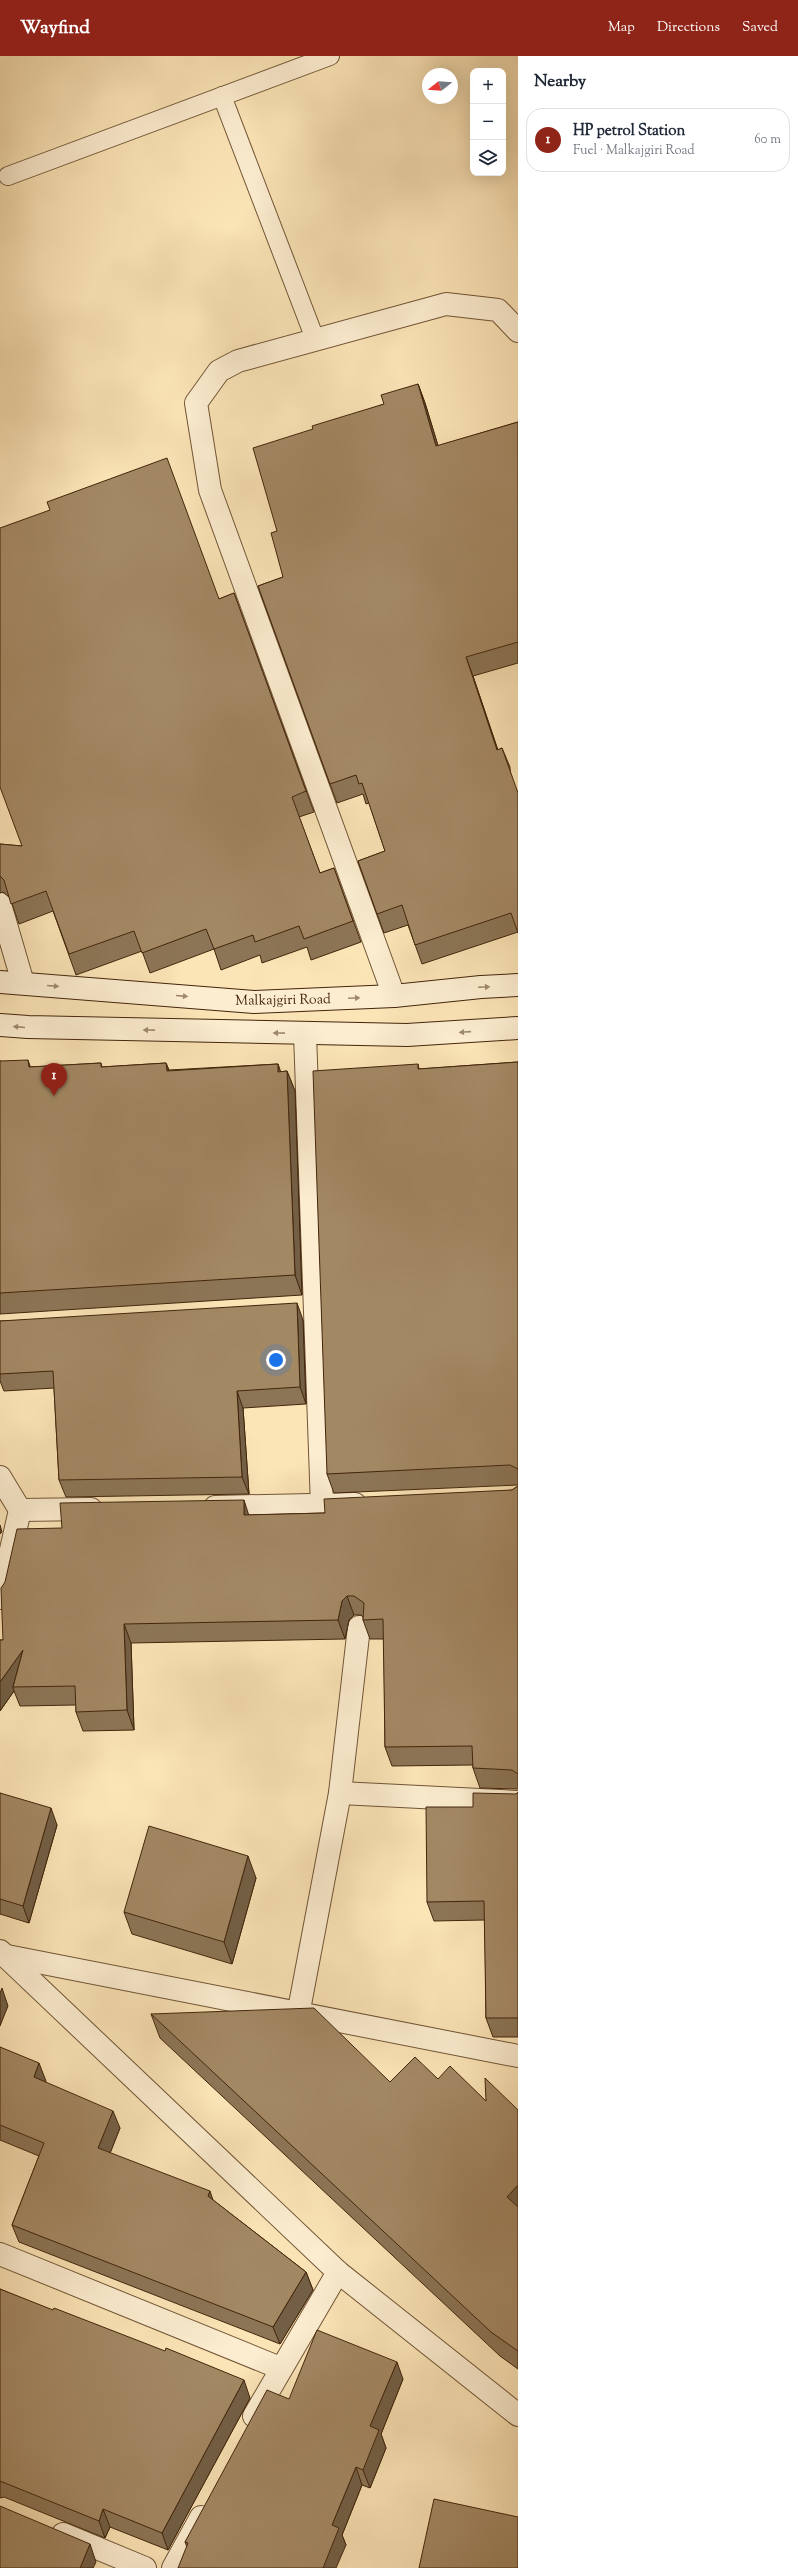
<!DOCTYPE html>
<html lang="en">
<head>
<meta charset="utf-8">
<style>
	:root { --surface:#fff; --page:#f6f6f7; --text:#1f2937; --muted:#747a83; --line:#e0e1e3; --accent:#8f2418 }
	body { margin:0; font-family:"Sorts Mill Goudy",serif; background:var(--page); color:var(--text) }
	.controls { position:absolute; right:12px; top:12px; display:grid; overflow:hidden; border-radius:8px; box-shadow:0 4px 16px #0002 }
	.controls button { width:36px; height:36px; display:grid; place-items:center; padding:0; border:0; border-bottom:1px solid var(--line); background:var(--surface); color:var(--text); font:20px sans-serif }
	.compass { position:absolute; left:422px; top:12px; width:36px; height:36px; border-radius:50%; background:var(--surface); box-shadow:0 4px 16px #0002; rotate:253deg }
	.you { position:absolute; left:276px; top:1304px; width:14px; height:14px; margin:-10px; border:3px solid #fff; border-radius:50%; background:#1a73e8; box-shadow:0 0 0 6px #1a73e833 }
	.badge { display:grid; place-items:center; width:26px; height:26px; border-radius:50%; background:var(--accent); color:#fff; font-size:13px; font-weight:700 }
	.pin { position:absolute; translate:-50% -33px; filter:drop-shadow(0 1px 2px #0008) }
	.pin::after { content:''; position:absolute; top:21px; width:14px; height:12px; background:inherit; clip-path:polygon(0 0,100% 0,50% 100%) }
	.list { margin:0; padding:0; list-style:none }
	h2 { display:flex; justify-content:space-between; align-items:center; height:52px; margin:0; padding:0 16px; font-size:17px }
	h2 small { font-size:13px; font-weight:400; color:var(--muted) }
	.list li { display:grid; grid-template-columns:26px 1fr auto; gap:12px; align-items:center; box-sizing:border-box; height:64px; margin:0 8px 8px; padding:0 8px; border:1px solid var(--line); border-radius:16px }
	.list b { display:block; font-size:15px; white-space:nowrap }
	.list p { margin:0; font-size:13px; white-space:nowrap; color:var(--muted) }
	.list em { font-size:13px; font-style:normal; color:var(--muted) }
	.icon { flex:none; width:22px; height:22px; fill:none; stroke:currentColor; stroke-width:2; stroke-linecap:round; stroke-linejoin:round }
	.map { position:relative; flex:none; width:518px; height:2512px; overflow:hidden }
	header { display:flex; align-items:center; gap:24px; box-sizing:border-box; height:56px; padding:0 20px; background:var(--accent); color:#fff }
	header strong { font-size:19px }
	nav { display:flex; gap:22px; margin-inline-start:auto; font-size:14px }
	main { display:flex }
	aside { flex:1; background:var(--surface) }
	.map>svg:first-child { display:block }
	.lines { fill:none; stroke-linecap:round; stroke-linejoin:round }
	.lane-casing { stroke:#715536; stroke-width:20 }
	.street-casing { stroke:#715536; stroke-width:24 }
	.secondary-casing { stroke:#43250b; stroke-width:24 }
	.lane { stroke:#fcedd0; stroke-width:18 }
	.street { stroke:#fcedd0; stroke-width:22 }
	.secondary { stroke:#fcedd0; stroke-width:22 }
	.wall { fill:#8c7556; stroke:#43250b }
	.shaded-wall { fill:#725f46; stroke:#43250b }
	.building { fill:#a38864; stroke:#43250b }
	.oneway { fill:#a0896e }
	.labels { text-anchor:middle; stroke-width:3; stroke-linejoin:round; paint-order:stroke }
	.street-label { font-size:14px; fill:#43250b; stroke:#fcedd0 }
</style>
</head>
<body>
<header>
<strong>Wayfind</strong>
<nav><a>Map</a><a>Directions</a><a>Saved</a></nav>
</header>
<main>
<div class="map">
<svg width="518" height="2512" viewBox="0 0 518 2512">
	<rect width="100%" height="100%" fill="#fbe4b6"/>
	<filter id="stains"><feTurbulence type="fractalNoise" baseFrequency=".005" numOctaves="4"/><feColorMatrix values="0 0 0 0 .2 0 0 0 0 .09 0 0 0 0 .02 0 0 0 .5 -.17"/></filter>
	<radialGradient id="worn" r=".72"><stop offset=".6" stop-color="#630" stop-opacity="0"/><stop offset="1" stop-color="#630" stop-opacity=".3"/></radialGradient>
	<g class="lines">
		<defs>
			<g id="lane">
				<path d="M 222,40 L 315,283"/>
				<path d="M 8,120 L 330,0"/>
			</g>
			<g id="street">
				<path d="M 0,848 L 23,927"/>
				<path d="M 394,940 L 210,434 L 196,347 L 219,315 L 238,305 L 446,248 L 498,254 L 518,275"/>
				<path d="M 305,978 L 322,1450"/>
				<path d="M 0,1421 L 20,1454 L 0,1542"/>
				<path d="M 215,1451 L 355,1448"/>
				<path d="M 20,1454 L 91,1453"/>
				<path d="M 340,1737 L 518,1746"/>
				<path d="M 0,1895 L 338,2216 L 518,2359"/>
				<path d="M 7,1900 L 518,2000"/>
				<path d="M 298,1959 L 340,1737 L 359,1571"/>
				<path d="M 0,2198 L 280,2312"/>
				<path d="M 254,2360 L 338,2216"/>
				<path d="M 63,2478 L 145,2512"/>
				<path d="M 173,2512 L 201,2461"/>
			</g>
			<g id="secondary">
				<path d="M 0,926 L 254,946 L 394,940 L 481,931 L 518,929"/>
				<path d="M 0,969 L 28,971 L 407,979 L 518,972"/>
			</g>
		</defs>
		<use href="#lane" class="lane-casing"/>
		<use href="#street" class="street-casing"/>
		<use href="#secondary" class="secondary-casing"/>
		<use href="#lane" class="lane"/>
		<use href="#street" class="street"/>
		<use href="#secondary" class="secondary"/>
	</g>
	<g class="wall">
		<path d="M 418,328 L 425,347 L 438,390 L 518,366 L 518,607 L 473,620 L 498,694 L 502,692 L 510,711 L 518,876 L 422,908 L 408,869 L 384,877 L 358,805 L 385,795 L 369,747 L 366,748 L 363,738 L 337,747 L 258,530 L 283,521 L 277,475 L 313,373 L 384,348 Z"/>
		<path d="M 234,537 L 314,756 L 299,761 L 320,817 L 334,812 L 361,886 L 311,904 L 307,891 L 262,907 L 260,899 L 221,914 L 214,893 L 150,917 L 142,895 L 76,919 L 53,855 L 19,868 L 10,842 L 3,836 L 0,837 L 0,788 L 21,790 L 219,543 Z"/>
		<path d="M 0,1005 L 31,1011 L 101,1007 L 102,1011 L 166,1007 L 169,1014 L 278,1008 L 280,1016 L 287,1015 L 295,1035 L 302,1239 L 0,1258 Z"/>
		<path d="M 518,1006 L 518,1429 L 334,1437 L 327,1418 L 418,1008 L 419,1013 Z"/>
		<path d="M 303,1264 L 306,1348 L 243,1352 L 249,1438 L 66,1441 L 59,1424 L 54,1332 L 4,1335 L 0,1325 L 0,1265 Z"/>
		<path d="M 518,1430 L 518,1733 L 480,1732 L 473,1712 L 473,1709 L 392,1710 L 385,1691 L 384,1583 L 370,1583 L 363,1564 L 363,1561 L 361,1559 L 354,1559 L 349,1564 L 345,1583 L 131,1587 L 134,1674 L 83,1675 L 76,1656 L 76,1649 L 20,1650 L 14,1635 L 0,1655 L 0,1584 L 3,1584 L 62,1472 L 249,1459 L 325,1457 L 512,1434 Z"/>
		<path d="M 518,1736 L 518,1981 L 493,1981 L 486,1962 L 485,1864 L 434,1865 L 427,1846 L 473,1751 L 516,1738 Z"/>
		<path d="M 0,1737 L 57,1769 L 29,1867 L 0,1858 Z"/>
		<path d="M 256,1822 L 232,1908 L 132,1878 L 124,1856 Z"/>
		<path d="M 151,1958 L 390,2026 L 438,2023 L 486,2045 L 518,2054 L 518,2313 L 500,2300 L 160,1982 Z"/>
		<path d="M 0,1991 L 46,2025 L 45,2026 L 120,2072 L 110,2097 L 213,2144 L 306,2216 L 313,2234 L 280,2288 L 19,2186 L 12,2169 L 39,2100 L 0,2084 Z"/>
		<path d="M 0,2233 L 250,2342 L 168,2494 L 110,2471 L 105,2482 L 4,2441 L 0,2442 Z"/>
		<path d="M 403,2323 L 381,2378 L 386,2392 L 370,2432 L 362,2429 L 342,2479 L 346,2489 L 187,2491 L 185,2486 L 289,2343 Z"/>
	</g>
	<g class="shaded-wall">
		<path d="M 418,328 L 425,347 L 444,409 L 436,390 Z"/>
		<path d="M 466,601 L 473,620 L 504,713 L 497,694 Z"/>
		<path d="M 28,1004 L 35,1024 L 29,1011 Z"/>
		<path d="M 166,1007 L 174,1027 L 167,1015 Z"/>
		<path d="M 278,1008 L 285,1028 L 278,1016 Z"/>
		<path d="M 287,1015 L 295,1035 L 302,1239 L 295,1219 Z"/>
		<path d="M 297,1247 L 303,1264 L 306,1348 L 300,1331 Z"/>
		<path d="M 237,1335 L 243,1352 L 249,1438 L 242,1421 Z"/>
		<path d="M 244,1444 L 250,1463 L 244,1459 Z"/>
		<path d="M 0,1469 L 2,1476 L 0,1478 Z"/>
		<path d="M 347,1540 L 354,1559 L 349,1564 L 345,1583 L 338,1564 L 342,1545 Z"/>
		<path d="M 124,1568 L 131,1587 L 134,1674 L 127,1654 Z"/>
		<path d="M 23,1594 L 13,1631 L 14,1635 L 0,1655 L 0,1626 Z"/>
		<path d="M 51,1752 L 57,1769 L 29,1867 L 23,1850 Z"/>
		<path d="M 248,1800 L 256,1822 L 232,1908 L 224,1886 Z"/>
		<path d="M 2,1932 L 8,1950 L 0,1970 L 0,1937 Z"/>
		<path d="M 39,2007 L 46,2025 L 40,2039 L 34,2021 Z"/>
		<path d="M 113,2055 L 120,2072 L 105,2110 L 98,2092 Z"/>
		<path d="M 518,2129 L 518,2162 L 507,2141 Z"/>
		<path d="M 210,2135 L 216,2153 L 208,2140 Z"/>
		<path d="M 306,2216 L 313,2234 L 280,2288 L 273,2271 Z"/>
		<path d="M 397,2306 L 403,2323 L 381,2378 L 386,2392 L 370,2432 L 363,2414 L 370,2370 Z"/>
		<path d="M 244,2324 L 250,2342 L 168,2494 L 162,2477 Z"/>
		<path d="M 356,2411 L 362,2429 L 342,2479 L 346,2489 L 336,2512 L 323,2512 L 332,2469 Z"/>
		<path d="M 103,2453 L 110,2471 L 105,2482 L 99,2465 Z"/>
		<path d="M 90,2488 L 96,2506 L 93,2512 L 80,2512 Z"/>
	</g>
	<g class="building">
		<path d="M 418,328 L 436,390 L 518,366 L 518,586 L 466,601 L 497,694 L 502,692 L 518,737 L 518,877 L 511,857 L 415,889 L 402,849 L 377,858 L 358,805 L 385,795 L 362,727 L 359,728 L 356,719 L 330,728 L 258,530 L 283,521 L 271,477 L 277,475 L 253,392 L 313,373 L 312,370 L 384,348 L 381,339 Z"/>
		<path d="M 167,402 L 219,543 L 234,537 L 306,735 L 292,741 L 320,817 L 334,812 L 353,865 L 304,883 L 299,870 L 255,886 L 253,879 L 214,893 L 206,873 L 142,897 L 134,875 L 69,898 L 46,835 L 11,848 L 4,824 L 0,820 L 0,788 L 22,790 L 0,731 L 0,472 L 50,454 L 47,446 Z"/>
		<path d="M 28,1004 L 29,1011 L 101,1007 L 101,1011 L 166,1007 L 167,1015 L 278,1008 L 278,1016 L 287,1015 L 295,1219 L 0,1237 L 0,1005 Z"/>
		<path d="M 518,1006 L 518,1413 L 510,1409 L 327,1418 L 313,1015 L 418,1008 L 418,1013 Z"/>
		<path d="M 297,1247 L 300,1331 L 237,1335 L 242,1421 L 59,1424 L 53,1315 L 0,1318 L 0,1265 Z"/>
		<path d="M 518,1430 L 518,1718 L 512,1714 L 473,1712 L 472,1690 L 385,1691 L 383,1563 L 363,1564 L 364,1547 L 354,1540 L 347,1540 L 342,1545 L 338,1564 L 124,1568 L 127,1654 L 76,1656 L 75,1630 L 13,1631 L 23,1594 L 0,1626 L 0,1584 L 3,1584 L 1,1532 L 5,1526 L 17,1473 L 62,1472 L 60,1447 L 244,1444 L 244,1459 L 325,1457 L 324,1443 L 512,1434 Z"/>
		<path d="M 518,1736 L 518,1962 L 486,1962 L 484,1845 L 427,1846 L 426,1751 L 473,1751 L 473,1737 L 516,1738 Z"/>
		<path d="M 0,1737 L 51,1752 L 23,1850 L 0,1843 Z"/>
		<path d="M 149,1770 L 248,1800 L 224,1886 L 124,1856 Z"/>
		<path d="M 314,1952 L 390,2026 L 415,2001 L 438,2023 L 450,2010 L 486,2045 L 485,2022 L 518,2054 L 518,2129 L 507,2141 L 518,2151 L 518,2295 L 491,2276 L 151,1958 Z"/>
		<path d="M 0,1991 L 39,2007 L 34,2021 L 113,2055 L 98,2092 L 210,2135 L 208,2140 L 306,2216 L 273,2271 L 12,2169 L 44,2087 L 0,2069 Z"/>
		<path d="M 0,2233 L 53,2254 L 54,2252 L 165,2295 L 166,2292 L 244,2324 L 162,2477 L 103,2453 L 99,2465 L 0,2425 Z"/>
		<path d="M 317,2274 L 397,2306 L 370,2370 L 379,2374 L 363,2414 L 356,2411 L 332,2469 L 339,2472 L 323,2512 L 178,2512 L 188,2487 L 185,2486 L 267,2334 L 289,2343 Z"/>
		<path d="M 434,2443 L 518,2461 L 518,2512 L 419,2512 Z"/>
		<path d="M 0,2450 L 90,2488 L 80,2512 L 0,2512 Z"/>
	</g>
	<defs><path id="oneway-solid" d="M-6-.8H1V-3.2L6.5 0L1 3.2V.8H-6Z"/></defs>
	<g class="oneway">
		<use href="#oneway-solid" transform="translate(53 930) rotate(5)"/>
		<use href="#oneway-solid" transform="translate(484 931) rotate(-3)"/>
		<use href="#oneway-solid" transform="translate(182 940) rotate(5)"/>
		<use href="#oneway-solid" transform="translate(354 942) rotate(-3)"/>
		<use href="#oneway-solid" transform="translate(19 971) rotate(-175)"/>
		<use href="#oneway-solid" transform="translate(149 974) rotate(-179)"/>
		<use href="#oneway-solid" transform="translate(465 976) rotate(176)"/>
		<use href="#oneway-solid" transform="translate(279 977) rotate(-179)"/>
	</g>
	<g class="labels">
		<g class="street-label">
			<text transform="translate(283 943) rotate(-1)" y="5">Malkajgiri Road</text>
		</g>
	</g>
	<rect width="100%" height="100%" filter="url(#stains)"/>
	<rect width="100%" height="100%" fill="url(#worn)"/>
</svg>
<div class="controls">
<button>+</button>
<button>−</button>
<button><svg class="icon" aria-label="layers" viewBox="0 0 24 24"><path d="M12 4l9 5-9 5-9-5zM3 14l9 5 9-5"/></svg></button>
</div>
<svg class="compass" viewBox="-18 -18 36 36"><path d="M0-13l5 13h-10z" fill="#e53935"/><path d="M0 13l5-13h-10z" fill="#747a83"/></svg>
<div class="you"></div>
<div class="pin badge" style="left:54px;top:1040px">1</div>
</div>
<aside>
<h2>Nearby<small></small></h2>
<ul class="list">
<li><span class="badge">1</span><div><b>HP petrol Station</b><p>Fuel · Malkajgiri Road</p></div><em>60 m</em></li>
</ul>
</aside>
</main>
</body>
</html>
